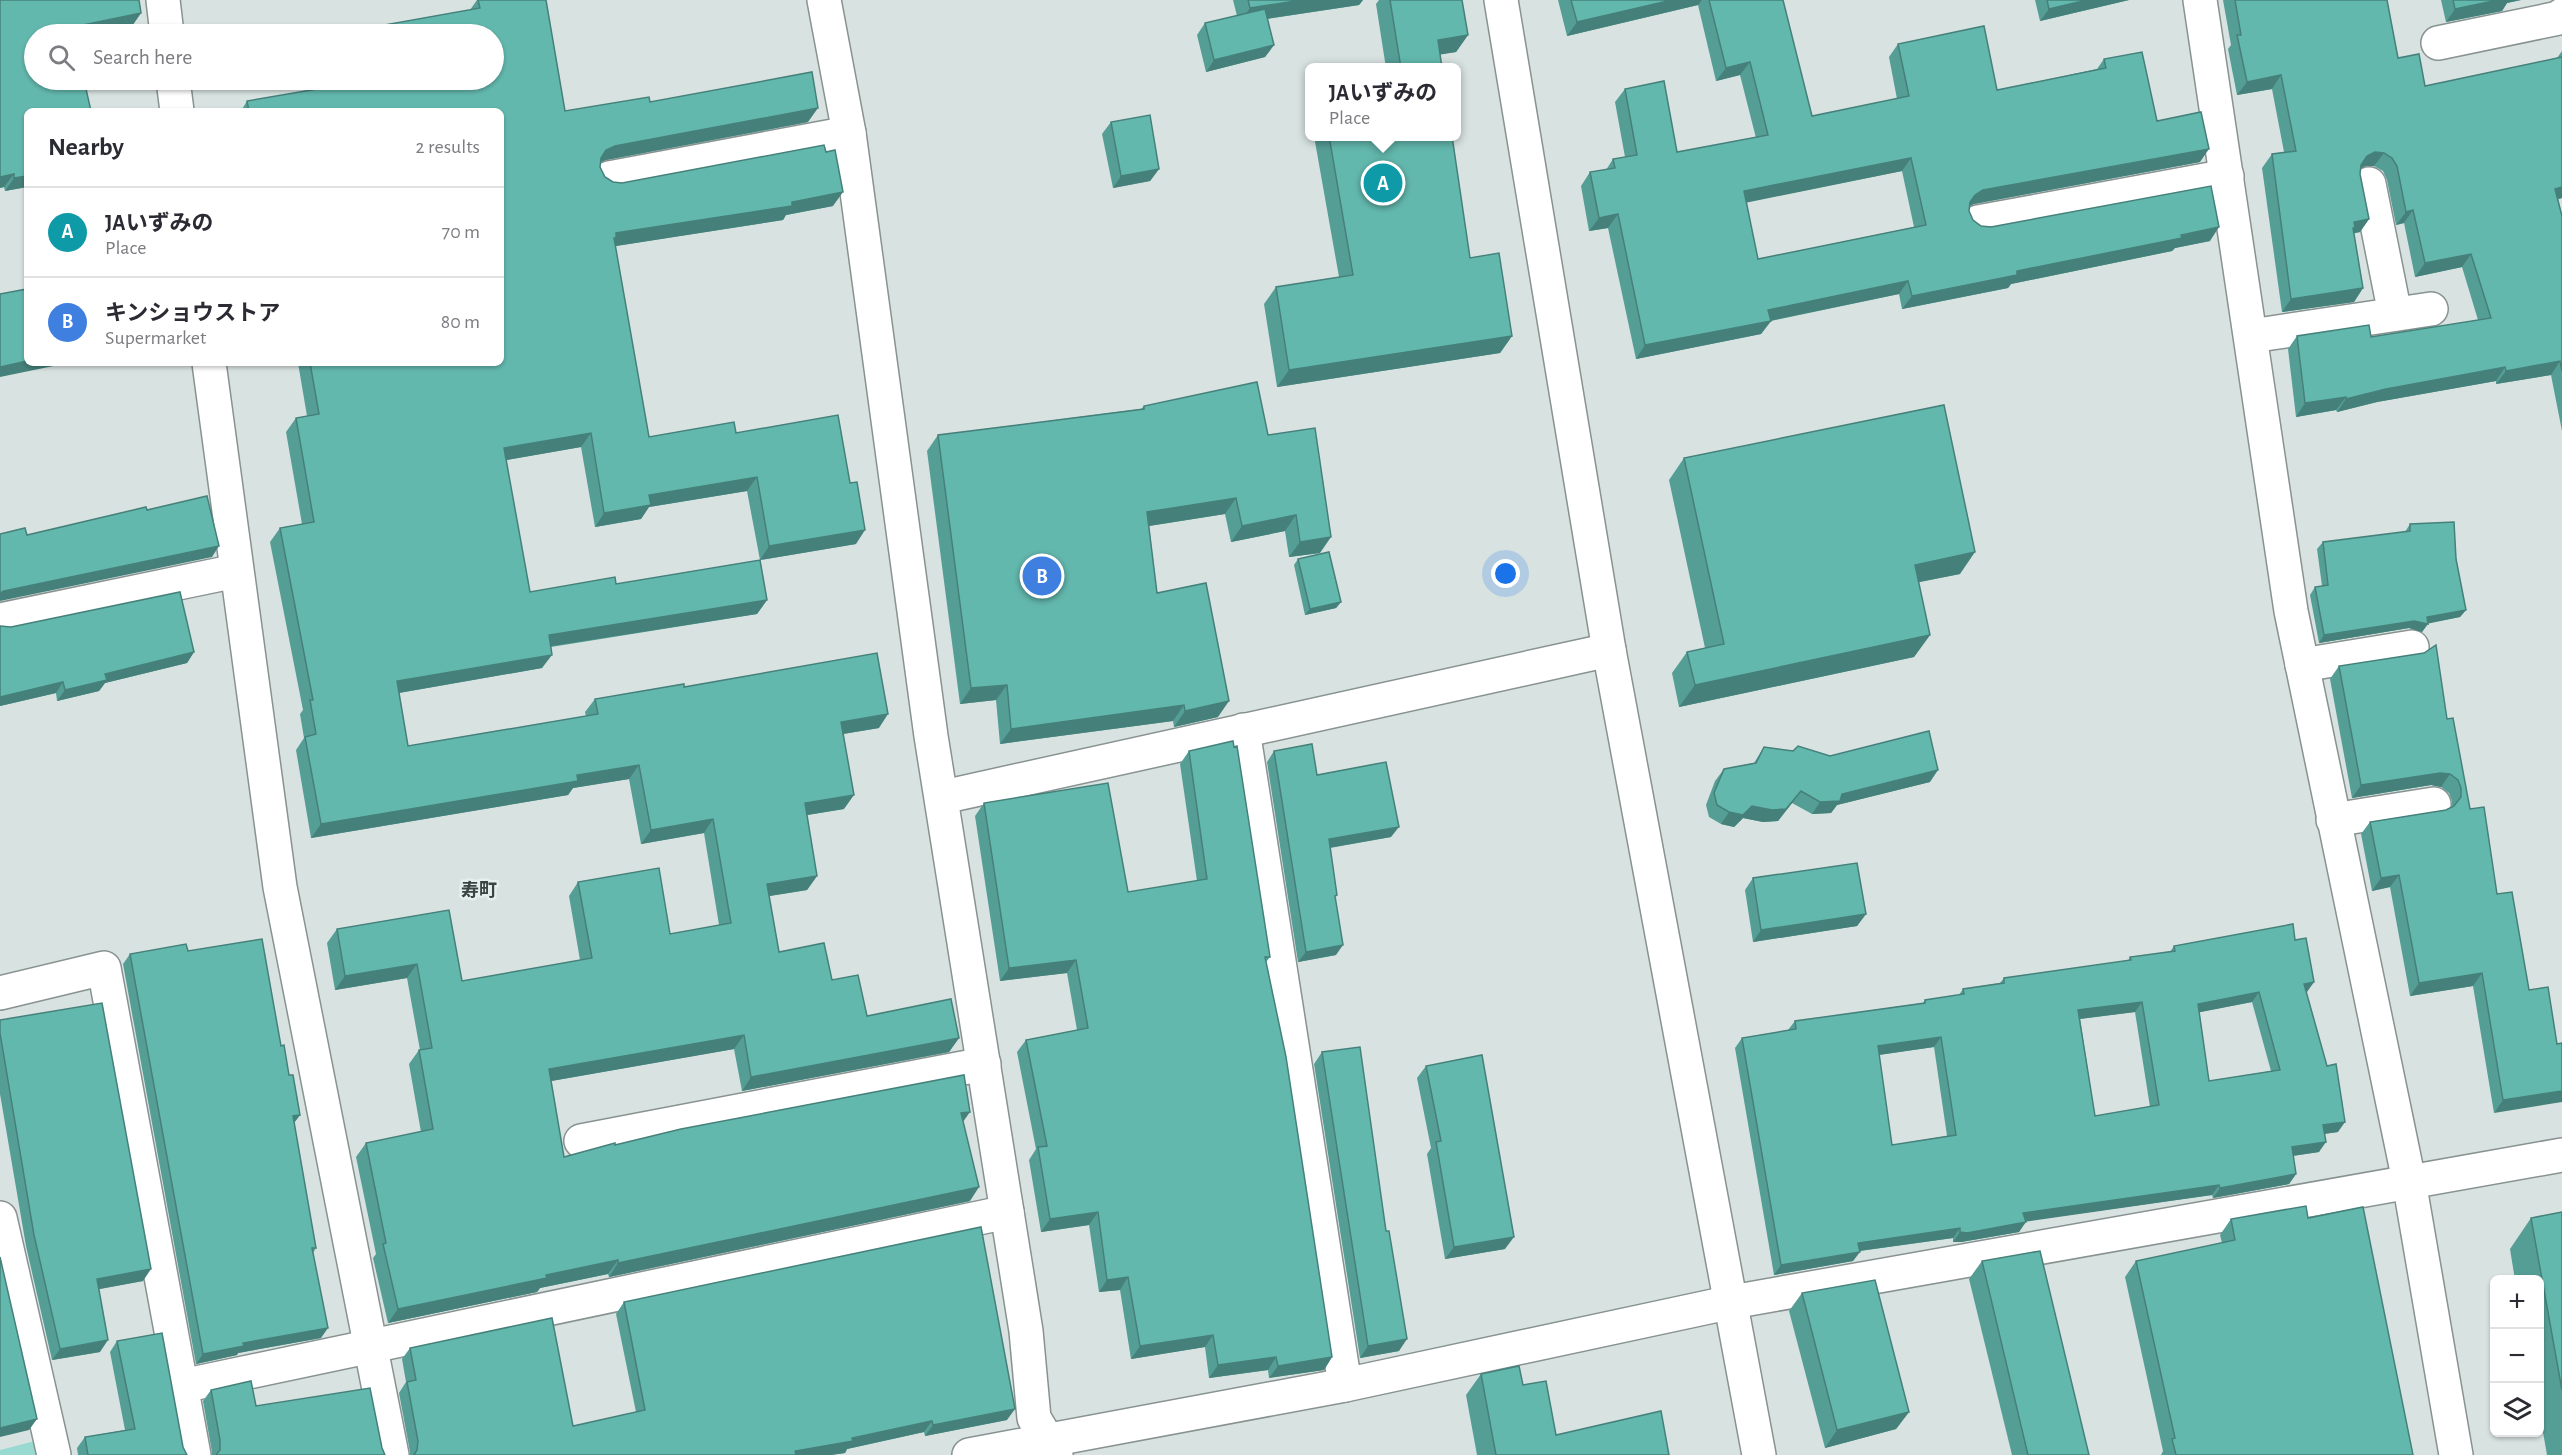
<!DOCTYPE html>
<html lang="en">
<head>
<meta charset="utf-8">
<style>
	:root { --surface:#fff; --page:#f2f2f3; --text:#2b2b33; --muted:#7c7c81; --line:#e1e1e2; --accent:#0f766e }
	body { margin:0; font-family:"Alegreya Sans","Noto Sans JP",sans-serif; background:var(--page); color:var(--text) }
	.controls { position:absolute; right:18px; bottom:18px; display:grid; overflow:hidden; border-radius:9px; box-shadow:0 2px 4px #0004 }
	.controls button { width:54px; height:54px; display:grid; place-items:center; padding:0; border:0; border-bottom:2px solid var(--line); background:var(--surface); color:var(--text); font:30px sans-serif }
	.you { position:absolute; left:1506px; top:574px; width:21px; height:21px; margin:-15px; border:4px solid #fff; border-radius:50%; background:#1a73e8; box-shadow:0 0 0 9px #1a73e833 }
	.badge { display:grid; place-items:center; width:39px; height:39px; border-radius:50%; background:var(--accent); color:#fff; font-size:20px; font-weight:700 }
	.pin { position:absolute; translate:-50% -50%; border:3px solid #fff; box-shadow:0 2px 6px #0006 }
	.popup { position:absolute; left:1305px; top:63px; width:156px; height:78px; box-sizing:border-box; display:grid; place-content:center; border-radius:9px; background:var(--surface); filter:drop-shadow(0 2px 4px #0005); font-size:20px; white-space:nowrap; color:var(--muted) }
	.popup b { font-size:22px; color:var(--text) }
	.popup::after { content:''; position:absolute; left:50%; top:100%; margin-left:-12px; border:12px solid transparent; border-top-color:var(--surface) }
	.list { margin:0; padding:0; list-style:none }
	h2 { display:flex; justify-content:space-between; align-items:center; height:78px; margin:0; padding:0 24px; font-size:26px }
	h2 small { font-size:20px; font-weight:400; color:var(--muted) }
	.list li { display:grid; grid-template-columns:39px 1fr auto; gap:18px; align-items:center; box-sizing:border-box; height:90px; padding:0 24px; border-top:2px solid var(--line) }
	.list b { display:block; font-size:22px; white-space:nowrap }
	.list p { margin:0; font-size:20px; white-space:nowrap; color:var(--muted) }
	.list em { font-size:20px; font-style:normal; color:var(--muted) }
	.icon { flex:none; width:33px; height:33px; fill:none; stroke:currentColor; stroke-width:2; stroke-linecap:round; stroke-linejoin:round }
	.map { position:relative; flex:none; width:2562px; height:1455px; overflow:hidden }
	.search { position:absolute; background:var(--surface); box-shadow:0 2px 4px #0004; left:24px; top:24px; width:480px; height:66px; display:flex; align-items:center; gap:15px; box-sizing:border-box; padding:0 21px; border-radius:33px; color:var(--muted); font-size:22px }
	.panel { position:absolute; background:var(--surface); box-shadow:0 2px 4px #0004; left:24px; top:108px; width:480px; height:258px; border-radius:9px }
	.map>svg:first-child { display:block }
	.green { fill:#98d9d1 }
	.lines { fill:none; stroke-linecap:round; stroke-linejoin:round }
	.minor-casing { stroke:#889291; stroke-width:36 }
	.minor { stroke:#fff; stroke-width:33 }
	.wall { fill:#559e96; fill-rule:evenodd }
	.shaded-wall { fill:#45817a }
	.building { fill:#63b8ae; stroke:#45817a; stroke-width:1.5; fill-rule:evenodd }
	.labels { text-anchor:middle; stroke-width:5; stroke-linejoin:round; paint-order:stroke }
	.neighbourhood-label { font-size:18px; font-weight:bold; fill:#3a4442; stroke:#e5f0ee }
</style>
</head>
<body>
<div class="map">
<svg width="2562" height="1455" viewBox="0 0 2562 1455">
	<rect width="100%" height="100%" fill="#d8e3e1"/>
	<path class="green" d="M 39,1440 L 42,1455 L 0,1455 L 0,1450 Z"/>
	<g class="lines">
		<defs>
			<g id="minor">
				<path d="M 163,0 L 167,34"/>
				<path d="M 824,0 L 849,133 L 931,736 L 1026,1331 L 1034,1418 L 1056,1455"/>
				<path d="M 1501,0 L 1609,650 L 1759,1455"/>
				<path d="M 2200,0 L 2291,611 L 2409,1181 L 2456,1455"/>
				<path d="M 2438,43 L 2559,18 L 2562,15"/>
				<path d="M 173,80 L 177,111"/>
				<path d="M 609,178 L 849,133"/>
				<path d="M 2369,184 L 2395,314"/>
				<path d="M 1978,222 L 2227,176"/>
				<path d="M 2251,336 L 2431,309"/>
				<path d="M 209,363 L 280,887 L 392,1455"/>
				<path d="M 0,620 L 236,571"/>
				<path d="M 2302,665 L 2412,647"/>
				<path d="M 1243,730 L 1345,1385"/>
				<path d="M 943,797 L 1609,650"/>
				<path d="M 2333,820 L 2434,804"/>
				<path d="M 0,993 L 104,968 L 194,1455"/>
				<path d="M 581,1141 L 984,1064"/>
				<path d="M 0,1218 L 54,1455"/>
				<path d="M 182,1386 L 1007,1212"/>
				<path d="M 969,1455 L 1345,1385 L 1732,1302 L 2562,1155"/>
			</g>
		</defs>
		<use href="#minor" class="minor-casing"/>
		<use href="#minor" class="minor"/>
	</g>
	<g class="wall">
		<path d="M 0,0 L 141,13 L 132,26 L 34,34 L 27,187 L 5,191 L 4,187 L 0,188 Z"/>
		<path d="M 477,0 L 546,0 L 565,111 L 650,102 L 808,122 L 606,160 L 601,162 L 600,167 L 605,177 L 613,182 L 833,206 L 786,215 L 783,220 L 615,246 L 649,437 L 736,433 L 856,544 L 760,560 L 767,600 L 757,614 L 551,647 L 542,668 L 399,693 L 408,746 L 586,716 L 585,712 L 595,699 L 684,687 L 879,728 L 843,734 L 844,809 L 807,815 L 817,876 L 807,890 L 769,896 L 779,952 L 832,980 L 867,1016 L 959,1038 L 949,1052 L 742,1091 L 734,1049 L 551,1081 L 564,1157 L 615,1145 L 963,1122 L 970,1201 L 609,1277 L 608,1274 L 540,1288 L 537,1292 L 388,1323 L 373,1258 L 376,1254 L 356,1157 L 366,1143 L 421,1132 L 409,1064 L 419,1050 L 420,1050 L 407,978 L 335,990 L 327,943 L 337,929 L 462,981 L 580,960 L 569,896 L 578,882 L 670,934 L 719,925 L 704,833 L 641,844 L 629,779 L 573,788 L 568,795 L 311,838 L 296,750 L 304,738 L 300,714 L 303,710 L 270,542 L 280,528 L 302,524 L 286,432 L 296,418 L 307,416 L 298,363 L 501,363 L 501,111 L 241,111 L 247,101 L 494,80 L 494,34 L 368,34 L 373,27 L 470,10 ZM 581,447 L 595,527 L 641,519 L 649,507 L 747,491 L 760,560 L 616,584 L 530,592 L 506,460 Z"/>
		<path d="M 1233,0 L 1363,0 L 1359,5 L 1267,19 L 1274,45 L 1265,57 L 1206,72 L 1197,35 L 1205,23 L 1237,16 Z"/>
		<path d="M 1379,0 L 1462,0 L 1468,35 L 1456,52 L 1440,54 L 1442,68 L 1386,68 L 1376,4 Z"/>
		<path d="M 1558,0 L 1783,0 L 1812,116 L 1897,99 L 1889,57 L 1898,44 L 1997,90 L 2097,69 L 2104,59 L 2157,121 L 2200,162 L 1974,204 L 1970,206 L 1969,211 L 1973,220 L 1981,226 L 2210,241 L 2175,248 L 2172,251 L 2011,284 L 2008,288 L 1902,309 L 1899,294 L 1771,321 L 1761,334 L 1636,359 L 1608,228 L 1589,231 L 1581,186 L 1590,172 L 1606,170 L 1613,159 L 1625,157 L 1615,102 L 1625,89 L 1677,152 L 1756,138 L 1740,75 L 1716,81 L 1698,5 L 1567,36 ZM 1902,171 L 1914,227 L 1758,259 L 1746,202 Z"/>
		<path d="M 2035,0 L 2129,0 L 2040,21 Z"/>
		<path d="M 2223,0 L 2387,0 L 2398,58 L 2425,86 L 2557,58 L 2562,51 L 2562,198 L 2558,199 L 2562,216 L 2562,431 L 2551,375 L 2496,384 L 2496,381 L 2377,402 L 2337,412 L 2336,410 L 2296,417 L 2288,349 L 2297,336 L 2371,337 L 2478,320 L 2462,267 L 2415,277 L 2404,223 L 2396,225 L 2387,180 L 2383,171 L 2374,166 L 2366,166 L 2360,168 L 2360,174 L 2369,219 L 2360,232 L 2354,233 L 2363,288 L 2354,302 L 2282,312 L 2262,168 L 2272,154 L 2284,152 L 2272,89 L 2237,95 L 2228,49 L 2231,45 Z"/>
		<path d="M 2441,0 L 2521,0 L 2507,3 L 2502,11 L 2446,22 Z"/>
		<path d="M 1111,122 L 1159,169 L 1150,181 L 1113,188 L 1102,134 Z"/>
		<path d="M 1314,136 L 1452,136 L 1470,258 L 1512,336 L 1500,353 L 1277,387 L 1264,304 L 1276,287 L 1339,277 Z"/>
		<path d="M 1144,406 L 1268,435 L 1320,553 L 1289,557 L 1285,531 L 1231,542 L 1225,514 L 1149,526 L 1157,593 L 1218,717 L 1174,727 L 1173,721 L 1000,744 L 996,700 L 960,704 L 927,451 L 938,435 L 1141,409 Z"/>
		<path d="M 1684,458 L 1960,574 L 1918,582 L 1930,635 L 1914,657 L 1679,707 L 1672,673 L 1687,652 L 1705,648 L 1669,480 Z"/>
		<path d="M 2410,524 L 2456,559 L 2466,610 L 2460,617 L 2428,623 L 2422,632 L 2409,628 L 2319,643 L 2310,595 L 2315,587 L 2322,586 L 2317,549 L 2323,542 L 2405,532 Z"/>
		<path d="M 1298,559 L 1341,602 L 1336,608 L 1305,615 L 1294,565 Z"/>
		<path d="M 0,626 L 1,627 L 194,652 L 187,663 L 105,683 L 99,691 L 57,701 L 56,693 L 0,706 Z"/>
		<path d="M 2339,666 L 2447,719 L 2470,809 L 2497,894 L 2529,990 L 2557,1044 L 2494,1113 L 2473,986 L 2410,996 L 2390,887 L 2372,891 L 2361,834 L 2370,822 L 2446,810 L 2452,807 L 2452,801 L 2449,793 L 2441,787 L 2431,785 L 2352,798 L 2330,679 Z"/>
		<path d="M 1764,747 L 1830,756 L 1930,782 L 1837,805 L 1831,813 L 1812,814 L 1792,803 L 1778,821 L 1763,822 L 1743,818 L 1734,827 L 1721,824 L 1709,817 L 1706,805 L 1715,781 L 1724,769 L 1754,763 Z"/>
		<path d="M 1189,751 L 1270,957 L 1266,962 L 1332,1357 L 1324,1370 L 1269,1378 L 1268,1370 L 1209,1378 L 1205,1347 L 1131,1359 L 1120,1290 L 1099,1292 L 1089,1225 L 1041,1232 L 1029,1160 L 1036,1149 L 1017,1052 L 1026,1040 L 1077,1030 L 1067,973 L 1000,981 L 975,816 L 984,803 L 1128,892 L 1197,881 L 1180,764 Z"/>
		<path d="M 1274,751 L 1317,775 L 1391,837 L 1330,848 L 1335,898 L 1336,955 L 1298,962 L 1267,762 Z"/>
		<path d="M 1753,878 L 1866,914 L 1857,926 L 1753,942 L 1745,890 Z"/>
		<path d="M 2295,940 L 2314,982 L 2306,992 L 2338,1132 L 2324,1134 L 2319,1152 L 2293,1156 L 2296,1174 L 2289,1184 L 2213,1198 L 2212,1195 L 2025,1221 L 2019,1232 L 1961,1242 L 1953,1242 L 1953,1238 L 1860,1251 L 1853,1261 L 1774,1275 L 1735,1048 L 1742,1038 L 1788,1030 L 1795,1021 L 1923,1003 L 1925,1000 L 1959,995 L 1963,989 L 2000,983 L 2004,978 L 2128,961 L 2130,957 L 2170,952 L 2174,946 ZM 2252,1002 L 2271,1071 L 2209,1081 L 2199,1012 ZM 2135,1012 L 2150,1107 L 2095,1116 L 2080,1019 ZM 1934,1047 L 1947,1136 L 1892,1145 L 1879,1055 Z"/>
		<path d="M 188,951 L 289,1075 L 300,1115 L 294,1123 L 316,1248 L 313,1253 L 321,1338 L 238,1353 L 237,1355 L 196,1364 L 123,964 L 130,954 Z"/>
		<path d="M 0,1020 L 143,1281 L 99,1289 L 100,1352 L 52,1360 L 26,1246 L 0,1094 Z"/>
		<path d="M 1322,1052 L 1386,1231 L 1399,1351 L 1360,1358 L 1314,1064 Z"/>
		<path d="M 1426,1066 L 1505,1249 L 1445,1259 L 1427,1154 L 1431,1148 L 1417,1078 Z"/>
		<path d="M 2562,1212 L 2562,1455 L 2547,1455 L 2540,1415 L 2540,1280 L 2515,1280 L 2510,1249 L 2531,1218 Z"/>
		<path d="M 2308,1218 L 2413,1455 L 2161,1455 L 2163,1451 L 2125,1277 L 2136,1261 L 2222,1243 L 2220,1235 L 2231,1219 Z"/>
		<path d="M 1982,1261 L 2089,1455 L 2012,1455 L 1969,1279 Z"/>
		<path d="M 1802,1293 L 1909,1412 L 1896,1429 L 1825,1448 L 1789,1311 Z"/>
		<path d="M 624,1302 L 1007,1420 L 925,1436 L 924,1432 L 847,1449 L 845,1453 L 831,1455 L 410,1455 L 410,1452 L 399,1393 L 406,1382 L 402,1359 L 410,1348 L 573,1426 L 636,1412 L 616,1314 Z"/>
		<path d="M 117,1341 L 183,1447 L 187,1455 L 78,1455 L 77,1448 L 85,1437 L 125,1430 L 110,1352 Z"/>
		<path d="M 1481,1374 L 1523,1385 L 1556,1435 L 1669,1455 L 1477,1455 L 1466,1395 Z"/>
		<path d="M 211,1390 L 382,1448 L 385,1455 L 212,1455 L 212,1452 L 203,1401 Z"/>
	</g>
	<g class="shaded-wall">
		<path d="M 1302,0 L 1363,0 L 1359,5 L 1239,23 L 1250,8 Z"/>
		<path d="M 1672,0 L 1702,0 L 1698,5 L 1567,36 L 1577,22 Z"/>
		<path d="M 2087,0 L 2129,0 L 2040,21 L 2049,9 Z"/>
		<path d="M 2498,0 L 2521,0 L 2507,3 L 2502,11 L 2446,22 L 2455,9 Z"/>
		<path d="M 141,13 L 132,26 L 89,34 L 68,34 L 73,27 Z"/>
		<path d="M 1468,35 L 1456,52 L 1426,57 L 1438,40 Z"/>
		<path d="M 1274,45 L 1265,57 L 1206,72 L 1214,60 Z"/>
		<path d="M 1750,62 L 1740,75 L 1716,81 L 1726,68 Z"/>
		<path d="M 2281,75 L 2272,89 L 2237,95 L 2247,82 Z"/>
		<path d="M 818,108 L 808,122 L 606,160 L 596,164 L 606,150 L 615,146 Z"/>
		<path d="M 2209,149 L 2200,162 L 1974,204 L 1965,208 L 1975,195 L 1983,190 Z"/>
		<path d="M 2375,152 L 2384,153 L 2374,166 L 2366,166 L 2357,170 L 2367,156 Z"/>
		<path d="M 1911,158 L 1902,171 L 1735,205 L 1744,191 Z"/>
		<path d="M 1159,169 L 1150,181 L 1113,188 L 1121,176 Z"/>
		<path d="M 14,174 L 4,187 L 0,188 L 0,177 Z"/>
		<path d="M 27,176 L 27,187 L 5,191 L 14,178 Z"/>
		<path d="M 2562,187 L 2562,198 L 2546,202 L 2555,189 Z"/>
		<path d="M 843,192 L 833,206 L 786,215 L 783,220 L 610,247 L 616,233 Z"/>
		<path d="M 2413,210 L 2404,223 L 2396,225 L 2406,212 Z"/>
		<path d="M 1618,214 L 1608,228 L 1589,231 L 1599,218 Z"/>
		<path d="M 2369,219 L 2360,232 L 2351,234 L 2354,222 Z"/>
		<path d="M 2219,227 L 2210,241 L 2175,248 L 2172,251 L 2011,284 L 2008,288 L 1902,309 L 1912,296 L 2017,271 Z"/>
		<path d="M 2471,254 L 2462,267 L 2415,277 L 2425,263 Z"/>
		<path d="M 1908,281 L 1899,294 L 1759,323 L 1768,310 Z"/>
		<path d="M 2363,288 L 2354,302 L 2282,312 L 2291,299 Z"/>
		<path d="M 1771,321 L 1761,334 L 1636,359 L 1645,345 Z"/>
		<path d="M 1512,336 L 1500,353 L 1277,387 L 1289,370 Z"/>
		<path d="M 27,361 L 27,363 L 68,363 L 0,377 L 0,367 Z"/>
		<path d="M 2560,361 L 2551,375 L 2496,384 L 2506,371 Z"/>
		<path d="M 2505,367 L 2496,381 L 2377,402 L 2337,412 L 2346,399 L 2386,389 Z"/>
		<path d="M 2346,397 L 2336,410 L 2296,417 L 2305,403 Z"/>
		<path d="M 591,433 L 581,447 L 495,462 L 504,448 Z"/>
		<path d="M 757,477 L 747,491 L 649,507 L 641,519 L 595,527 L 604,513 L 649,495 Z"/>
		<path d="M 1236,498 L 1225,514 L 1136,528 L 1147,512 Z"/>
		<path d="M 1296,515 L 1285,531 L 1231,542 L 1242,526 Z"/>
		<path d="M 865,530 L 856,544 L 760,560 L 769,546 Z"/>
		<path d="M 1331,537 L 1320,553 L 1289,557 L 1300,542 Z"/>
		<path d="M 219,546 L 212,557 L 0,601 L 0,593 L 4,591 Z"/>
		<path d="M 1975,552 L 1960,574 L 1900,586 L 1915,565 Z"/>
		<path d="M 767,600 L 757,614 L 539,648 L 549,635 Z"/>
		<path d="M 1341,602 L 1336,608 L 1305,615 L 1310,609 Z"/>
		<path d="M 2466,610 L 2460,617 L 2426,624 L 2428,624 L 2422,632 L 2409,628 L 2319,643 L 2324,635 Z"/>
		<path d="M 1930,635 L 1914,657 L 1679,707 L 1695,685 Z"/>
		<path d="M 194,652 L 187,663 L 105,683 L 99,691 L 57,701 L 65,690 L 105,674 Z"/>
		<path d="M 552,655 L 542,668 L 387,695 L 397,681 Z"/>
		<path d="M 63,682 L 56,693 L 0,706 L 0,697 Z"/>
		<path d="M 1007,685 L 996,700 L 960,704 L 971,688 Z"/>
		<path d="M 1229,701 L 1218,717 L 1174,727 L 1185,711 Z"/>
		<path d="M 1184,705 L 1173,721 L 1000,744 L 1011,729 Z"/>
		<path d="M 888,714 L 879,728 L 831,736 L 841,722 Z"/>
		<path d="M 639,765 L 629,779 L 573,788 L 568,795 L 311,838 L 321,824 L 577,775 Z"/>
		<path d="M 1938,770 L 1930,782 L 1837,805 L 1831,813 L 1812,814 L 1820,802 L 1842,794 Z"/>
		<path d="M 2440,773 L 2450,774 L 2441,787 L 2431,785 L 2352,798 L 2361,785 Z"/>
		<path d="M 1801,791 L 1792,803 L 1778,821 L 1763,822 L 1743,818 L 1734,827 L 1721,824 L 1729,812 L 1752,806 Z"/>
		<path d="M 854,795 L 844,809 L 795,817 L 805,803 Z"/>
		<path d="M 713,819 L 704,833 L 641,844 L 651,830 Z"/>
		<path d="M 1399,827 L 1391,837 L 1322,849 L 1329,839 Z"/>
		<path d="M 2399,875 L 2390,887 L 2372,891 L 2381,878 Z"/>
		<path d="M 817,876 L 807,890 L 757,898 L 767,884 Z"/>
		<path d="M 1866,914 L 1857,926 L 1753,942 L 1761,930 Z"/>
		<path d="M 1343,945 L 1336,955 L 1298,962 L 1306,952 Z"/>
		<path d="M 1076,960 L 1067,973 L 1000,981 L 1009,968 Z"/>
		<path d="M 417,964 L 407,978 L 335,990 L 345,976 Z"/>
		<path d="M 2482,973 L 2473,986 L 2410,996 L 2419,983 Z"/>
		<path d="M 2314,982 L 2307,992 L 2297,994 L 2304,984 Z"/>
		<path d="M 2259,992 L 2252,1002 L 2191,1014 L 2198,1004 Z"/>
		<path d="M 2142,1002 L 2135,1012 L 2071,1020 L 2078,1010 Z"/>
		<path d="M 744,1035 L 734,1049 L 540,1083 L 549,1069 Z"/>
		<path d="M 1941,1037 L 1934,1047 L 1871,1056 L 1878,1046 Z"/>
		<path d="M 959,1038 L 949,1052 L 742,1091 L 751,1077 Z"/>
		<path d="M 2562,1091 L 2562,1102 L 2494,1113 L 2503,1100 Z"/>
		<path d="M 970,1112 L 960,1126 L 961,1113 Z"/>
		<path d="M 300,1115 L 293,1124 L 293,1116 Z"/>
		<path d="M 2345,1122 L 2338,1132 L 2316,1135 L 2323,1125 Z"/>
		<path d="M 2326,1142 L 2319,1152 L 2285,1157 L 2292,1147 Z"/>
		<path d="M 2296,1174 L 2289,1184 L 2213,1198 L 2220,1188 Z"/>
		<path d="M 2219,1185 L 2212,1195 L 2016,1223 L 2023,1213 Z"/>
		<path d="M 979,1187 L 970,1201 L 609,1277 L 618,1263 Z"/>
		<path d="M 1098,1212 L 1089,1225 L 1041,1232 L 1050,1219 Z"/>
		<path d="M 2026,1222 L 2019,1232 L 1961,1242 L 1953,1242 L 1960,1232 Z"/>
		<path d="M 1960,1228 L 1953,1238 L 1851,1252 L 1858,1243 Z"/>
		<path d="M 1514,1237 L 1505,1249 L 1445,1259 L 1454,1247 Z"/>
		<path d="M 1860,1252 L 1853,1261 L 1774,1275 L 1781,1265 Z"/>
		<path d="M 618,1260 L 608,1274 L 540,1288 L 537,1292 L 388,1323 L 398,1309 L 546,1275 Z"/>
		<path d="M 151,1269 L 143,1281 L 89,1291 L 97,1279 Z"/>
		<path d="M 1128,1277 L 1120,1290 L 1099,1292 L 1107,1280 Z"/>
		<path d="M 328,1328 L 321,1338 L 238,1353 L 237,1355 L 196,1364 L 203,1354 L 243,1343 Z"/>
		<path d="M 1213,1335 L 1205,1347 L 1131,1359 L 1140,1346 Z"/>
		<path d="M 1407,1339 L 1399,1351 L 1360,1358 L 1368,1346 Z"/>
		<path d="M 108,1340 L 100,1352 L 52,1360 L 60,1349 Z"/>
		<path d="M 1276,1357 L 1268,1370 L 1209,1378 L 1218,1365 Z"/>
		<path d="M 1332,1357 L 1324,1370 L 1269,1378 L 1278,1366 Z"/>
		<path d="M 1015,1409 L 1007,1420 L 925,1436 L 933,1425 Z"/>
		<path d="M 1909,1412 L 1896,1429 L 1825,1448 L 1837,1430 Z"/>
		<path d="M 37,1419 L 29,1430 L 0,1437 L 0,1428 Z"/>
		<path d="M 932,1421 L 924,1432 L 847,1449 L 845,1453 L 831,1455 L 793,1455 L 795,1451 Z"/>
	</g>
	<g class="building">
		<path d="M 0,0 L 139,0 L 141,13 L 73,27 L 75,34 L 34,34 L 34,80 L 84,80 L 91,111 L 27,111 L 27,176 L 14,178 L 14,174 L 0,177 Z"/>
		<path d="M 478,0 L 546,0 L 565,111 L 649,97 L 650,102 L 812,72 L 818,108 L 615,146 L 606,150 L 601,158 L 600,167 L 605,177 L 613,182 L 622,183 L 824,145 L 826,152 L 835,150 L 843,192 L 792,202 L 792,206 L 616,233 L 616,238 L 614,238 L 649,437 L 734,422 L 736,433 L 838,415 L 850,483 L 857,482 L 865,530 L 769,546 L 757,477 L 649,495 L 651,505 L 604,513 L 591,433 L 504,448 L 530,592 L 615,577 L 616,584 L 760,560 L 767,600 L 549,635 L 552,655 L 397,681 L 408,746 L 598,714 L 595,699 L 684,684 L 684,687 L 877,653 L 888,714 L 841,722 L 854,795 L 805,803 L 817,876 L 767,884 L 779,952 L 824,943 L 832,980 L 858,975 L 867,1016 L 951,999 L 959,1038 L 751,1077 L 744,1035 L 549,1069 L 564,1157 L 615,1143 L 615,1145 L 681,1129 L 964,1075 L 970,1112 L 961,1113 L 979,1187 L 618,1263 L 618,1260 L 546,1275 L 547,1278 L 398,1309 L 383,1244 L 386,1243 L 366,1143 L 433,1129 L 419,1050 L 432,1048 L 417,964 L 345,976 L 337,929 L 449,910 L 462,981 L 592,958 L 578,882 L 659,868 L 670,934 L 731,923 L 713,819 L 651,830 L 639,765 L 577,775 L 578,781 L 321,824 L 305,737 L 316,734 L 310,700 L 313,700 L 280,528 L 314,522 L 296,418 L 319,414 L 310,363 L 501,363 L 501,111 L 249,111 L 247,101 L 370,80 L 494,80 L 494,34 L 375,34 L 373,27 L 480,8 Z"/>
		<path d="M 1248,0 L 1302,0 L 1250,8 Z"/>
		<path d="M 1390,0 L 1462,0 L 1468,35 L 1438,40 L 1442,68 L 1401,68 Z"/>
		<path d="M 1571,0 L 1672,0 L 1577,22 Z"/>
		<path d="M 1709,0 L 1783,0 L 1812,116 L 1909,96 L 1898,44 L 1984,26 L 1997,90 L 2106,68 L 2104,59 L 2142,52 L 2157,121 L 2201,112 L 2209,149 L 1983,190 L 1975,195 L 1970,202 L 1969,211 L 1973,220 L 1981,226 L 1991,227 L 2211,186 L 2219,227 L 2181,235 L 2182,238 L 2017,271 L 2017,275 L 1912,296 L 1908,281 L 1768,310 L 1771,321 L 1645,345 L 1618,214 L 1599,218 L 1590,172 L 1615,168 L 1613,159 L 1637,155 L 1625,89 L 1664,81 L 1677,152 L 1768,135 L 1750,62 L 1726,68 ZM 1911,158 L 1926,225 L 1758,259 L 1744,191 Z"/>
		<path d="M 2047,0 L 2087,0 L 2049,9 Z"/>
		<path d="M 2235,0 L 2387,0 L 2398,58 L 2419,54 L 2425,86 L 2562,57 L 2562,187 L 2555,189 L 2562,216 L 2562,371 L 2560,361 L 2506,371 L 2505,367 L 2386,389 L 2346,399 L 2346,397 L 2305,403 L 2297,336 L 2369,325 L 2371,337 L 2491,318 L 2471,254 L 2425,263 L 2413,210 L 2406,212 L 2397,166 L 2392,158 L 2384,153 L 2375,152 L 2367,156 L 2361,165 L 2360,174 L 2369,219 L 2354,222 L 2355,228 L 2353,228 L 2363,288 L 2291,299 L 2272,154 L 2296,151 L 2281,75 L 2247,82 L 2237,35 L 2241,35 Z"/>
		<path d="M 2453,0 L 2498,0 L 2455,9 Z"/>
		<path d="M 1265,9 L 1274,45 L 1214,60 L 1205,23 Z"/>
		<path d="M 128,109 L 129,111 L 118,111 Z"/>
		<path d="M 1150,115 L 1159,169 L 1121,176 L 1111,122 Z"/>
		<path d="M 1329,136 L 1452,136 L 1470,258 L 1499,253 L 1512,336 L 1289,370 L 1276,287 L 1353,275 Z"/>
		<path d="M 27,289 L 27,361 L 0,367 L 0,294 Z"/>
		<path d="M 1257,382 L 1268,435 L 1315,428 L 1331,537 L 1300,542 L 1296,515 L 1242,526 L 1236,498 L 1147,512 L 1157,593 L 1206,583 L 1229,701 L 1185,711 L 1184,705 L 1011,729 L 1007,685 L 971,688 L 938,435 L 1144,409 L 1144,406 Z"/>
		<path d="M 1944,405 L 1975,552 L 1915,565 L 1930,635 L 1695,685 L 1687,652 L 1724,644 L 1684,458 Z"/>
		<path d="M 207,496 L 219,546 L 4,591 L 0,593 L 0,534 L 25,528 L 27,535 L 146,507 L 147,510 Z"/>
		<path d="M 2454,522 L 2456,559 L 2466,610 L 2427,617 L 2428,624 L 2414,621 L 2324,635 L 2315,587 L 2328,585 L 2323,542 L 2410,531 L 2410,524 Z"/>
		<path d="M 1329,552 L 1341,602 L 1310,609 L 1298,559 Z"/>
		<path d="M 180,592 L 194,652 L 105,674 L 107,680 L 65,690 L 63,682 L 0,697 L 0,626 L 11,627 Z"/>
		<path d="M 2436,645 L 2447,719 L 2453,718 L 2470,809 L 2484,807 L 2497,894 L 2512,892 L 2529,990 L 2548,987 L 2557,1044 L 2562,1043 L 2562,1091 L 2503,1100 L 2482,973 L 2419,983 L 2399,875 L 2381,878 L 2370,822 L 2446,810 L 2454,806 L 2461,797 L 2461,788 L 2458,780 L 2450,774 L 2440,773 L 2361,785 L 2339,666 L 2424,653 Z"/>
		<path d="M 1929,731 L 1938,770 L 1842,794 L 1840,801 L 1820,802 L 1801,791 L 1786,809 L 1772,810 L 1752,806 L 1743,815 L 1729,812 L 1717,805 L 1714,793 L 1724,769 L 1756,763 L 1764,747 L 1793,751 L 1798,746 L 1830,756 Z"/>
		<path d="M 1233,741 L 1234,747 L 1237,746 L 1270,957 L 1265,957 L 1286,1057 L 1332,1357 L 1278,1366 L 1276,1357 L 1218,1365 L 1213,1335 L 1140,1346 L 1128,1277 L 1107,1280 L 1098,1212 L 1050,1219 L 1038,1147 L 1047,1146 L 1026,1040 L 1088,1028 L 1076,960 L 1009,968 L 984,803 L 1108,783 L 1128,892 L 1207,879 L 1189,751 Z"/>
		<path d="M 1312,744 L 1317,775 L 1386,762 L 1399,827 L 1329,839 L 1337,895 L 1335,896 L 1343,945 L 1306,952 L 1274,751 Z"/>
		<path d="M 1857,863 L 1866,914 L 1761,930 L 1753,878 Z"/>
		<path d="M 2293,924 L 2295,940 L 2306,938 L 2314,982 L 2304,984 L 2327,1066 L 2336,1064 L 2345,1122 L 2323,1125 L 2326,1142 L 2292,1147 L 2296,1174 L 2220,1188 L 2219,1185 L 2023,1213 L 2026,1222 L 1967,1233 L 1960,1232 L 1960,1228 L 1858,1243 L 1860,1252 L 1781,1265 L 1742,1038 L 1796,1029 L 1795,1021 L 1925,1003 L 1925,1000 L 1964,994 L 1963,989 L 2004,983 L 2004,978 L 2131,960 L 2130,957 L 2175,951 L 2174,946 ZM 2259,992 L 2280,1070 L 2209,1081 L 2198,1004 ZM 2142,1002 L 2159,1105 L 2095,1116 L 2078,1010 ZM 1941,1037 L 1956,1135 L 1892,1145 L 1878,1046 Z"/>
		<path d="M 262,939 L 281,1046 L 284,1045 L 289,1075 L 293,1075 L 300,1115 L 293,1116 L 316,1248 L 312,1248 L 328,1328 L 243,1343 L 244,1346 L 203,1354 L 130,954 L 186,944 L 188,951 Z"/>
		<path d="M 102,1003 L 151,1269 L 97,1279 L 108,1340 L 60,1349 L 34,1235 L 0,1033 L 0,1020 Z"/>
		<path d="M 1360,1047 L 1386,1231 L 1389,1231 L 1407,1339 L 1368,1346 L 1322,1052 Z"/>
		<path d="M 1482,1055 L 1514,1237 L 1454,1247 L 1436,1142 L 1441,1141 L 1426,1066 Z"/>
		<path d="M 2306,1206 L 2308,1218 L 2363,1207 L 2413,1455 L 2176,1455 L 2172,1439 L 2175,1438 L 2136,1261 L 2235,1240 L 2231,1219 Z"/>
		<path d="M 2562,1212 L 2562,1390 L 2531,1218 Z"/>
		<path d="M 981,1227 L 1015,1409 L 933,1425 L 932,1421 L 852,1438 L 853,1441 L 795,1451 L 796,1455 L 414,1455 L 417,1450 L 418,1441 L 407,1382 L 416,1380 L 410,1348 L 552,1318 L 573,1426 L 645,1410 L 624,1302 Z"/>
		<path d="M 2040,1251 L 2089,1455 L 2028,1455 L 1982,1261 Z"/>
		<path d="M 0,1257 L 37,1419 L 0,1428 Z"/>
		<path d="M 1875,1280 L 1909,1412 L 1837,1430 L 1802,1293 Z"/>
		<path d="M 162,1333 L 183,1447 L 187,1455 L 88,1455 L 85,1437 L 135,1429 L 117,1341 Z"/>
		<path d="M 1519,1366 L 1523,1385 L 1546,1381 L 1556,1435 L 1661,1411 L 1669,1455 L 1496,1455 L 1481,1374 Z"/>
		<path d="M 251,1381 L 256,1406 L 370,1388 L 382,1448 L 385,1455 L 216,1455 L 220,1450 L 220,1440 L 211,1390 Z"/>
	</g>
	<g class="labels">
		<g class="neighbourhood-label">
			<text x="479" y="896">寿町</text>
		</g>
	</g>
</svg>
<div class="controls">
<button>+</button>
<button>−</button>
<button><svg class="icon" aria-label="layers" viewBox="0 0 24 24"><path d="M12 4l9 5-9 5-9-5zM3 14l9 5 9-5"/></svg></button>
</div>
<div class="you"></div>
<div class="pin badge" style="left:1383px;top:183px;background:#0f9aa8">A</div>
<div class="popup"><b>JAいずみの</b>Place</div>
<div class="pin badge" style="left:1042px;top:576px;background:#3f7fe0">B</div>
<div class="search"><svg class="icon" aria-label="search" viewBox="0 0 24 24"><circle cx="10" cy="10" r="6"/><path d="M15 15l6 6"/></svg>Search here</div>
<section class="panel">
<h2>Nearby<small>2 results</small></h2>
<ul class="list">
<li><span class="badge" style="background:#0f9aa8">A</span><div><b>JAいずみの</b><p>Place</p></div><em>70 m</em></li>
<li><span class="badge" style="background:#3f7fe0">B</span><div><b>キンショウストア</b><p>Supermarket</p></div><em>80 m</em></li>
</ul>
</section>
</div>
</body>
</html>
